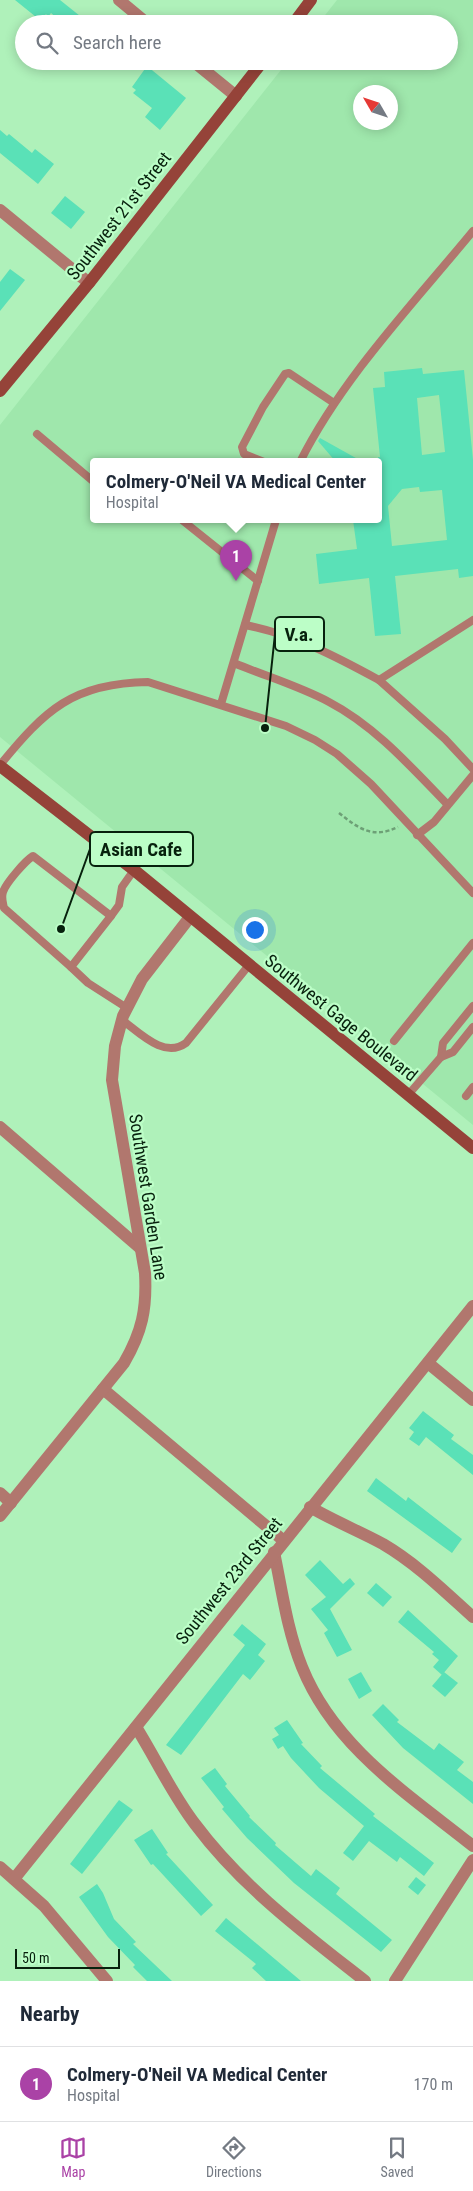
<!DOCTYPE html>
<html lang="en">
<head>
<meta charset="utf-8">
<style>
	:root { --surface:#fff; --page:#f6f6f7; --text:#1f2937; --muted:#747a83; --line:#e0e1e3; --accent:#aa42a6 }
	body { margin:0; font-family:"Roboto Condensed",sans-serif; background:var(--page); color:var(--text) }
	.compass { position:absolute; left:353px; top:85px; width:45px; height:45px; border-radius:50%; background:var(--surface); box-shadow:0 2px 12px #0003; rotate:309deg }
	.scale { position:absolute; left:15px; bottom:12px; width:105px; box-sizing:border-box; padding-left:5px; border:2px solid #07210d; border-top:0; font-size:14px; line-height:18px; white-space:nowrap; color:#07210d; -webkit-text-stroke:4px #bcfec7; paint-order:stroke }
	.you { position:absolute; left:254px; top:929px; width:18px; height:18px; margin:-12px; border:4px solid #fff; border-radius:50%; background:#1a73e8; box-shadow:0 0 0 8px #1a73e833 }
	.badge { display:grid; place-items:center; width:32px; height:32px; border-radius:50%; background:var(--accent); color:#fff; font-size:16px; font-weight:700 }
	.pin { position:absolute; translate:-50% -41px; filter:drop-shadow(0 1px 2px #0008) }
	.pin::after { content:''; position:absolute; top:26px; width:18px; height:15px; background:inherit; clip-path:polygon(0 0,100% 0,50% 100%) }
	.popup { position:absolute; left:90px; top:458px; width:292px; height:65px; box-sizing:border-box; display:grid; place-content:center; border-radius:5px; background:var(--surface); filter:drop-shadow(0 1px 4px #0005); font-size:16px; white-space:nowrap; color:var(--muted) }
	.popup b { font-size:19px; color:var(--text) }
	.popup::after { content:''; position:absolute; left:50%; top:100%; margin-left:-10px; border:10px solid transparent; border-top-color:var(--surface) }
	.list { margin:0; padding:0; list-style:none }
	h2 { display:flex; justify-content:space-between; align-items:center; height:65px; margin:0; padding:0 20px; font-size:21px }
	h2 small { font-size:16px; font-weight:400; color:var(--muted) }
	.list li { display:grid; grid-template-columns:32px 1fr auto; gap:15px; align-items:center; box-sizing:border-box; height:75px; padding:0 20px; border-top:1px solid var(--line) }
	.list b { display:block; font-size:19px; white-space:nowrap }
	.list p { margin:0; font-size:16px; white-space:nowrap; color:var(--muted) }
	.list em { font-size:16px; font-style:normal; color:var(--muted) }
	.icon { flex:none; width:28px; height:28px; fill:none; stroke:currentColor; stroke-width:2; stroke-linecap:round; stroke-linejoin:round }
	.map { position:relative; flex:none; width:473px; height:1981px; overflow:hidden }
	.search { position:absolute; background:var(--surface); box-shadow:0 2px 12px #0003; left:15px; right:15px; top:15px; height:55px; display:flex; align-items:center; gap:12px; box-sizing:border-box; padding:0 18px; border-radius:28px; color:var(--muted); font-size:19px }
	.sheet { height:140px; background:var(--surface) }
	nav { display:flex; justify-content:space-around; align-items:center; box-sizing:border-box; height:70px; border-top:1px solid var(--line); background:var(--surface); font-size:14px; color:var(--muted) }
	nav a { display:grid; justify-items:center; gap:2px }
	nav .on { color:var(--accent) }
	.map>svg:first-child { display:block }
	.built { fill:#9fe7ac; fill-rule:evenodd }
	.building { fill:#5ae1b7; fill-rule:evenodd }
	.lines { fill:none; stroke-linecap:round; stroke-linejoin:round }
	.path { stroke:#6da076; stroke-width:2.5; stroke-dasharray:4 2.5; stroke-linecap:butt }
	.lane { stroke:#b1776e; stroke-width:8 }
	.street { stroke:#b1776e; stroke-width:12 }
	.secondary { stroke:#954339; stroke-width:12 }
	.labels { text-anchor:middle; stroke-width:4.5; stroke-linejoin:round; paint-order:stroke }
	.street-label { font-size:18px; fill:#07210d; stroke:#bcfec7 }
	.leader { fill:none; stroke:#07210d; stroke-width:2 }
	.callout-dot { fill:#07210d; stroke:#bcfec7; stroke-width:2 }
	.callout { fill:#bcfec7; stroke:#07210d; stroke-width:2 }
	.callout-label { font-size:19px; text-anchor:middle; font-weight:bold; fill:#07210d }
</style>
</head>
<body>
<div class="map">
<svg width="473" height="1981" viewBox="0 0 473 1981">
	<rect width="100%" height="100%" fill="#aff1ba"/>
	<path class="built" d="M 337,0 L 473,0 L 473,1125 L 0,737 L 0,425 L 288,61 L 449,61 L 449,24 L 318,24 ZM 360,92 L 390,92 L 390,122 L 360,122 ZM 94,462 L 378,462 L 378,520 L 94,520 Z"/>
	<g class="building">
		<path d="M 15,0 L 60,0 L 90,24 L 64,24 L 51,13 L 48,17 L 46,14 L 41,21 Z"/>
		<path d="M 147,66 L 186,98 L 160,130 L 145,117 L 152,108 L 133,93 L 136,90 L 132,87 Z"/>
		<path d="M 0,130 L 7,136 L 9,134 L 32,153 L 35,149 L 54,164 L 38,184 L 0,153 Z"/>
		<path d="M 65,196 L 85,212 L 71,229 L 51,213 Z"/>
		<path d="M 10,269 L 25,280 L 0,311 L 0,282 Z"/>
		<path d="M 422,368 L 423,374 L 464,370 L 473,460 L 473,576 L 459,578 L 458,569 L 395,576 L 401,634 L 375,636 L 369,578 L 319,584 L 316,554 L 357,549 L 353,520 L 378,520 L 378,457 L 380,457 L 373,388 L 385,387 L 384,372 ZM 439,395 L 445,452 L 422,455 L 417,398 ZM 419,487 L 420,492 L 442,490 L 447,540 L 392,546 L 388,506 L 402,489 Z"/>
		<path d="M 320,438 L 363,462 L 336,462 L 318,441 Z"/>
		<path d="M 423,1411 L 454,1435 L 451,1439 L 473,1455 L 473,1475 L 426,1437 L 419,1446 L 409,1439 L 414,1432 L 409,1428 Z"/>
		<path d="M 376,1478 L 406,1501 L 408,1497 L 462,1539 L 452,1553 L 367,1491 Z"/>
		<path d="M 320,1560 L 343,1584 L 350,1578 L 355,1584 L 330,1609 L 352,1650 L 337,1657 L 324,1633 L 328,1630 L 311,1609 L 326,1597 L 305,1575 Z"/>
		<path d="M 376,1583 L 392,1597 L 383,1607 L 367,1593 Z"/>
		<path d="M 408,1610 L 458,1656 L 442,1675 L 433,1667 L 439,1660 L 432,1654 L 434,1652 L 398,1622 Z"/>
		<path d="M 242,1624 L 266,1644 L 258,1655 L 265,1661 L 250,1680 L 243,1674 L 181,1755 L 166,1745 L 245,1645 L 233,1635 Z"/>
		<path d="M 361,1672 L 372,1691 L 359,1699 L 348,1679 Z"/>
		<path d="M 444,1672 L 458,1683 L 445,1697 L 432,1686 Z"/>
		<path d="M 383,1704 L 399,1720 L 397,1722 L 434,1750 L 439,1743 L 464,1762 L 457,1770 L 473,1782 L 473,1804 L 403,1748 L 372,1715 Z"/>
		<path d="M 287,1720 L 303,1743 L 301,1744 L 322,1766 L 320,1768 L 375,1814 L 373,1816 L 434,1863 L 424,1876 L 400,1857 L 397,1862 L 369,1841 L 353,1861 L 343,1853 L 364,1826 L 319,1788 L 291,1758 L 283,1746 L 278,1749 L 272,1739 L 279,1735 L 274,1728 Z"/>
		<path d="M 215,1768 L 227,1784 L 225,1786 L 250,1816 L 249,1817 L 276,1843 L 275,1845 L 311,1876 L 316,1869 L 340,1888 L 336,1894 L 392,1940 L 381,1952 L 294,1883 L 247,1838 L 222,1809 L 224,1807 L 201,1778 Z"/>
		<path d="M 119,1800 L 133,1810 L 82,1874 L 70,1864 Z"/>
		<path d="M 152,1829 L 168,1853 L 166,1854 L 213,1905 L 201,1916 L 153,1864 L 151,1865 L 134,1840 Z"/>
		<path d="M 416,1877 L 426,1885 L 418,1895 L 408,1887 Z"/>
		<path d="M 97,1884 L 103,1893 L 114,1919 L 136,1942 L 133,1944 L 172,1981 L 147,1981 L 133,1967 L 135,1965 L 108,1937 L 79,1897 Z"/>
		<path d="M 226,1918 L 257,1944 L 301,1981 L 266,1981 L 252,1968 L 256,1964 L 215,1931 Z"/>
	</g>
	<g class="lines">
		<path class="path" d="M 339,813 C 359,829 373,839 398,827"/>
		<g class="lane">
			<path d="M 37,434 L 94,482"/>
			<path d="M 264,462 L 244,454 L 242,447 L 263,407 L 285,374 L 289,373 L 334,403"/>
			<path d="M 300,462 C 342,378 413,304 473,231"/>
			<path d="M 182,520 L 258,581"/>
			<path d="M 245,625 C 293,634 337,657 379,680 L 473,620"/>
			<path d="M 234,663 C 265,676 299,686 329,702 C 375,726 412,768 447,804"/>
			<path d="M 379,680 L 445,739 L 473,769"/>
			<path d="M 221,704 L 276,520"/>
			<path d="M 0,765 C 45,710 73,683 148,682 L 286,726 L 315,740 L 337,754 L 371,784 L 473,893"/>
			<path d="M 417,835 L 434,822 L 473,775"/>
			<path d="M 111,916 L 71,967 L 88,983 L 127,1008"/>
			<path d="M 71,967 L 4,908 C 3,903 1,898 3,892 C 6,883 25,861 33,856 L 111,916 L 119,905 L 122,887 L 134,870"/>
			<path d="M 122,1020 C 140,1033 164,1059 186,1043 L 249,965"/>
			<path d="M 394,1041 L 473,943"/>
			<path d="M 441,1057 L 443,1043 L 473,1006"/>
			<path d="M 408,1095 L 441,1057 L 453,1052 L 473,1027"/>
			<path d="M 466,1096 L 473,1087"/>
		</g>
		<g class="street">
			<path d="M 119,0 L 148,24"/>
			<path d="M 193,61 L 236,96"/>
			<path d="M 0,210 L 89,283"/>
			<path d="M 0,1127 L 140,1248"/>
			<path d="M 428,1363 L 473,1400"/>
			<path d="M 103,1389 L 284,1541"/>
			<path d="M 0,1493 L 11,1503"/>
			<path d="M 310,1507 C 334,1521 359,1531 383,1544 C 417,1564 444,1591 473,1617"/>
			<path d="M 0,1516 L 124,1363 C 142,1332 147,1309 145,1273 L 112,1080 L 115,1046 L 123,1016 L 142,979 L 190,917"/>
			<path d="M 274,1552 C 282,1590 287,1630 302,1667 C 334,1747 408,1794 473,1846"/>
			<path d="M 136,1727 C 156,1759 172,1794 195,1824 C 242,1887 304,1933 365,1981"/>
			<path d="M 0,1867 L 44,1906 L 107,1981"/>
			<path d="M 14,1879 L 473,1306"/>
			<path d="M 395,1981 L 473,1860"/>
		</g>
		<g class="secondary">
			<path d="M 293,24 L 311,0"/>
			<path d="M 0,391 L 89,283 L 263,61"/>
			<path d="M 0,766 L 134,870 L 473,1148"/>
		</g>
	</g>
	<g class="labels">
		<g class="street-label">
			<text transform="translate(119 216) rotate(-52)" y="6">Southwest 21st Street</text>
			<text transform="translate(341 1018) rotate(39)" y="6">Southwest Gage Boulevard</text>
			<text transform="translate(148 1197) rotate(81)" y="6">Southwest Garden Lane</text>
			<text transform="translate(229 1581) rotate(-51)" y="6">Southwest 23rd Street</text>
		</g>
	</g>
	<path class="leader" d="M265 728L275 634M61 929L90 849"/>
	<g class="callout-dot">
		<circle cx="265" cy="728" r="5"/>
		<circle cx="61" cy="929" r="5"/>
	</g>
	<g class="callout">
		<rect x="275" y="617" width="49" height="34" rx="5"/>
		<rect x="90" y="832" width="103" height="34" rx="5"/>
	</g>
	<g class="callout-label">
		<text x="299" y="641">V.a.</text>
		<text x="141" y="856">Asian Cafe</text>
	</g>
</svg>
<svg class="compass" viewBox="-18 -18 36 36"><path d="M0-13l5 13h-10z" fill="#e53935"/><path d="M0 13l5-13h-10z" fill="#747a83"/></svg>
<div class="scale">50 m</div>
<div class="you"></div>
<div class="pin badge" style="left:236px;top:581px">1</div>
<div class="popup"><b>Colmery-O'Neil VA Medical Center</b>Hospital</div>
<div class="search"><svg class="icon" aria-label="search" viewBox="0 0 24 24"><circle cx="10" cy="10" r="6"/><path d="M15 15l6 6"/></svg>Search here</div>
</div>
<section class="sheet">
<h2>Nearby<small></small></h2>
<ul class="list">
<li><span class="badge">1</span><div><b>Colmery-O'Neil VA Medical Center</b><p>Hospital</p></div><em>170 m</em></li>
</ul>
</section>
<nav>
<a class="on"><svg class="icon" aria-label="map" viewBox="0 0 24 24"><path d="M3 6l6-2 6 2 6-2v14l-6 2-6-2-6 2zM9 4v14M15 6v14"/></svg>Map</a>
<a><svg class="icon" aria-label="directions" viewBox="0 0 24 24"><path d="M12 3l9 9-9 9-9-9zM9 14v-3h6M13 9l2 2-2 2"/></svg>Directions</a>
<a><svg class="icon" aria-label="saved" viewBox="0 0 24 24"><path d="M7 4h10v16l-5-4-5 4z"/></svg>Saved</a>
</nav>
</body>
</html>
